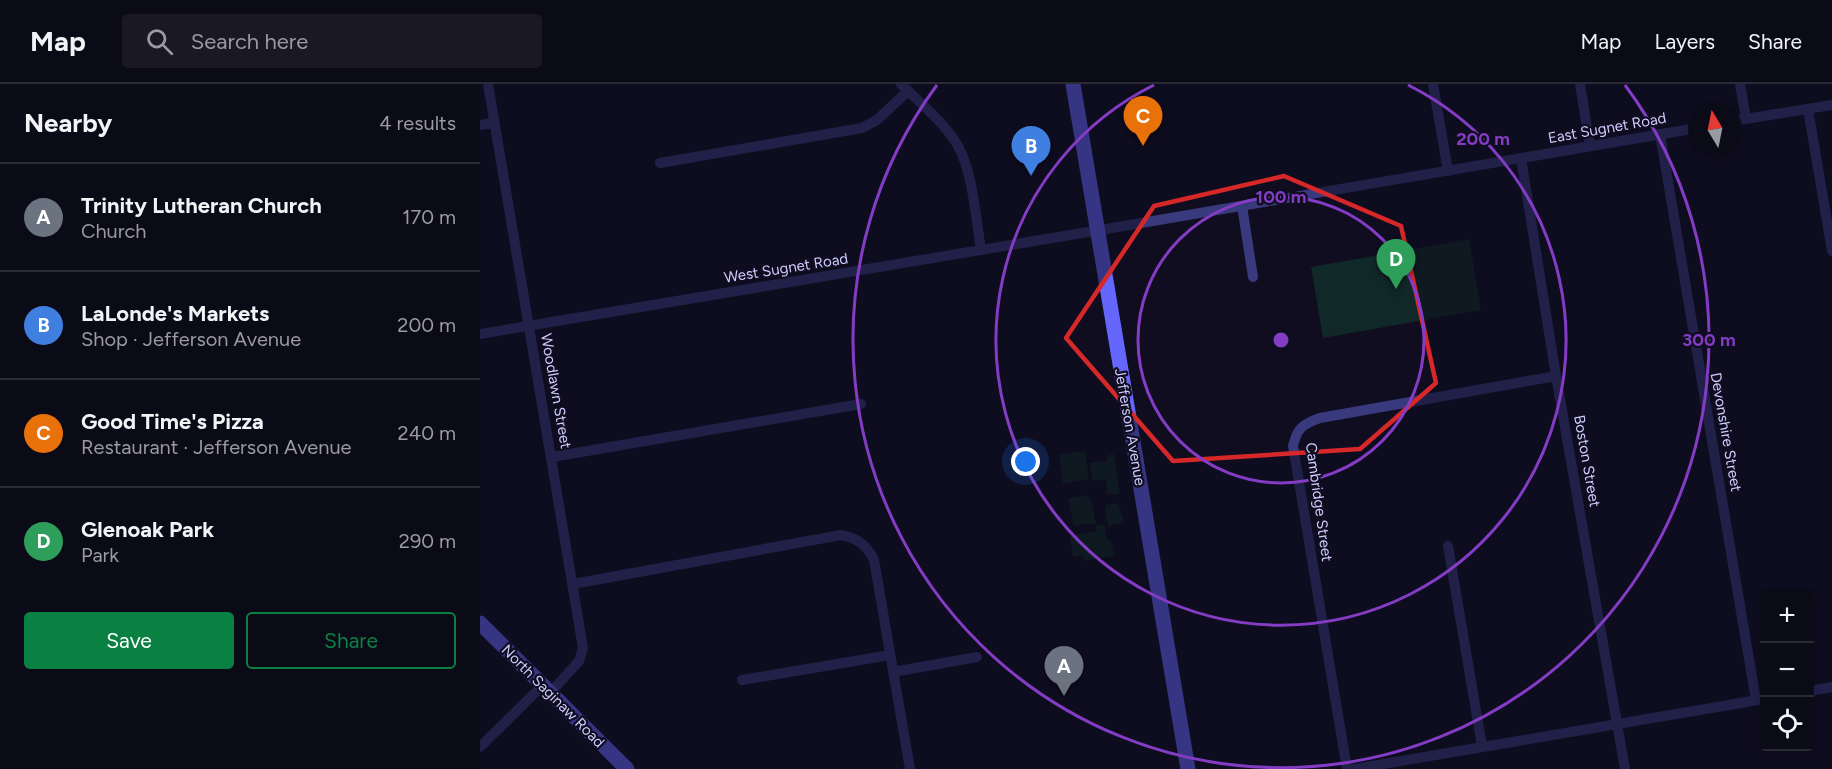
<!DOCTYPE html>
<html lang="en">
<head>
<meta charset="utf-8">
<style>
	:root { --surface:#0b0a17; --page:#191824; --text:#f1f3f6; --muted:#9a9aa1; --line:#2b2b36; --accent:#0b8043 }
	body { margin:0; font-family:Figtree,sans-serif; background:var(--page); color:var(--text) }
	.controls { position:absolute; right:18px; bottom:18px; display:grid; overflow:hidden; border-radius:6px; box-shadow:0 3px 9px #0003 }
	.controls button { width:54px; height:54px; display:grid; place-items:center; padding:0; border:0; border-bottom:2px solid var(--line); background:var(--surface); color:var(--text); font:30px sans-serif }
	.compass { position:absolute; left:1208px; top:18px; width:54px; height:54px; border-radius:50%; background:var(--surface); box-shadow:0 3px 9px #0003; rotate:350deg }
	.you { position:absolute; left:546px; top:378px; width:21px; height:21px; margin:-15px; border:4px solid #fff; border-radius:50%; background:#1a73e8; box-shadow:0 0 0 9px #1a73e833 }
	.badge { display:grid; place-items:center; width:39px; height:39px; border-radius:50%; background:var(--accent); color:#fff; font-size:20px; font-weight:700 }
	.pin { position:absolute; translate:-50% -50px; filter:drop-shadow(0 2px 3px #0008) }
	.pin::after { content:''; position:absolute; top:32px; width:21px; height:18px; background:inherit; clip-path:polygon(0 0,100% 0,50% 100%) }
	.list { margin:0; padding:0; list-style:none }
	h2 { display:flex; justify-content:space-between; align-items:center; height:78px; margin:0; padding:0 24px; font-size:26px }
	h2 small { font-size:20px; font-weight:400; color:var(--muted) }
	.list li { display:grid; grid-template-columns:39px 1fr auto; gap:18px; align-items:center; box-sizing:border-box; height:108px; padding:0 24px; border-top:2px solid var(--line) }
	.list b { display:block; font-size:22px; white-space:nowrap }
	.list p { margin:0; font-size:20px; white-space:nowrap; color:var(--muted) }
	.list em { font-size:20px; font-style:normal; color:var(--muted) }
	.actions { display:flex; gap:12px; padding:18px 24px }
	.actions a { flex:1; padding:14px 0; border:2px solid var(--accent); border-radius:6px; text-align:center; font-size:21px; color:var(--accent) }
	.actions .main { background:var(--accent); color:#fff }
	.icon { flex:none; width:33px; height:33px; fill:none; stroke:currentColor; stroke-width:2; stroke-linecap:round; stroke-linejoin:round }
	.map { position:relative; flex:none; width:1352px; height:685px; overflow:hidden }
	header { display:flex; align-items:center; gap:36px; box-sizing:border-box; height:84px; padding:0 30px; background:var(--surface); border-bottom:2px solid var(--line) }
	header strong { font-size:28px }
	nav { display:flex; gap:33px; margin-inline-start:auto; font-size:21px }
	.search { width:420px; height:54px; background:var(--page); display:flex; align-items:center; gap:15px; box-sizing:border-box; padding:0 21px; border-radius:6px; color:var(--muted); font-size:22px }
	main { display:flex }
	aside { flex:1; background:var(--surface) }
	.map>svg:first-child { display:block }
	.green { fill:#102827 }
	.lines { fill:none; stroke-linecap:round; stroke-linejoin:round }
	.street { stroke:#39397d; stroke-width:10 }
	.secondary { stroke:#6566fc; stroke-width:15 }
	.marked { fill:none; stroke:#d62828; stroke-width:4.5; stroke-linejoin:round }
	.ring { fill:none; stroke:#843cc5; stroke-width:3 }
	.labels { text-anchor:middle; stroke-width:4.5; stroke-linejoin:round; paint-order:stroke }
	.street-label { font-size:15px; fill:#d0cbfe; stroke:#0f0d1f }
	.centre { fill:#843cc5; stroke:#0f0d1f; stroke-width:3 }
	.ring-label { font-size:18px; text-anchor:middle; font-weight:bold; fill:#843cc5; stroke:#0f0d1f; stroke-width:4.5; stroke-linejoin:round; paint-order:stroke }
</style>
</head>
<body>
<header>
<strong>Map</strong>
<div class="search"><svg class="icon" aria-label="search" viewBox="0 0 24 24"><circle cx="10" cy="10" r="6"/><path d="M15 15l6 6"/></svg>Search here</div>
<nav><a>Map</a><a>Layers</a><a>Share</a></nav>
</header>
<main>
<aside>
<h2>Nearby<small>4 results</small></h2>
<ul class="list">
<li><span class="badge" style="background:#6b7280">A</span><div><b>Trinity Lutheran Church</b><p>Church</p></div><em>170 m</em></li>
<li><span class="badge" style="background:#3f7fe0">B</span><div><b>LaLonde's Markets</b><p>Shop · Jefferson Avenue</p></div><em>200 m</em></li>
<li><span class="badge" style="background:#e8710a">C</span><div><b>Good Time's Pizza</b><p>Restaurant · Jefferson Avenue</p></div><em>240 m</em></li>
<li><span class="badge" style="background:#2e9e5b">D</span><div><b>Glenoak Park</b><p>Park</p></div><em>290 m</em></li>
</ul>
<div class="actions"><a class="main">Save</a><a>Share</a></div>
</aside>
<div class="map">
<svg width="1352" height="685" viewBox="0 0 1352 685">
	<rect width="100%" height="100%" fill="#0f0d1f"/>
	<g class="green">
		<path d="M 989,155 L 1001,226 L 843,254 L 831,183 Z"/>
		<path d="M 605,367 L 609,395 L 583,400 L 579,371 Z"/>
		<path d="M 634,370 L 640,410 L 627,411 L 626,395 L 612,397 L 610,379 L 627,377 L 626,372 Z"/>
		<path d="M 607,411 L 611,417 L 616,439 L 594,442 L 588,415 Z"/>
		<path d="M 638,419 L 644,439 L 628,442 L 625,427 L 626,421 Z"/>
		<path d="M 624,440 L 627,456 L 631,456 L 634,472 L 604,477 L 603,471 L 593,473 L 590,452 L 616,447 L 616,442 Z"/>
	</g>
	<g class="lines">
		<g class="street">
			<path d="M 8,0 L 103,564 L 99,577 L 70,609"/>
			<path d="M 421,0 C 440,19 464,38 478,62 C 493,89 496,135 501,166"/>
			<path d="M 953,0 L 968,87"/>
			<path d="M 1100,0 L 1110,62"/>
			<path d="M 1260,0 L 1266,35"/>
			<path d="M 1328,25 L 1352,167"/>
			<path d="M 1253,37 L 1352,21"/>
			<path d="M 0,41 L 14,39"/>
			<path d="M 1180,50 L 1276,616"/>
			<path d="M 1041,74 L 1076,292 L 1145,685"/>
			<path d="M 180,79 L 382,44 L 397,36 L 428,7"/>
			<path d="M 762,122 L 773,193"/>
			<path d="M 0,250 L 632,144 L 1217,44"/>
			<path d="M 72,373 L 381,320"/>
			<path d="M 968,462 L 1002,662"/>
			<path d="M 93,500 L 361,451 C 377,454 387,461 394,476 L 430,685"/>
			<path d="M 413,588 L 497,573"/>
			<path d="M 262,596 L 410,571"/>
			<path d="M 1330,607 L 1352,603"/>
			<path d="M 0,663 L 63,601"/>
			<path d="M 867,685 L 813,362 C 817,344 823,340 840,334 L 1076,292"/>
			<path d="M 874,685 L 1284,615"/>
		</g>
		<g class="secondary">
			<path d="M 593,0 L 708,685"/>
			<path d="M 0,539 L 147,685"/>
		</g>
	</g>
	<path d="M0 0H1352V685H0ZM 804,92 L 921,142 L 956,299 L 880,365 L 693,377 L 586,254 L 674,122 Z" fill="#0f0d1f" fill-opacity=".55" fill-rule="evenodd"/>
	<path class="marked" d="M 804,92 L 921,142 L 956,299 L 880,365 L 693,377 L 586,254 L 674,122 Z"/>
	<g class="ring">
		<circle cx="801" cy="256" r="143"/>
		<path d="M928 1A285 285 0 1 1 674 1"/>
		<path d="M1145 1A428 428 0 1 1 457 1"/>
	</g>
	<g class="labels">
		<g class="street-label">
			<text transform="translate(1127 44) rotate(-10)" y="5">East Sugnet Road</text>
			<text transform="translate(306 184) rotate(-9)" y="5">West Sugnet Road</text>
			<text transform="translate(76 307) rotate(80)" y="5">Woodlawn Street</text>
			<text transform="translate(650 343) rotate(80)" y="5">Jefferson Avenue</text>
			<text transform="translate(1246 348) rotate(80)" y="5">Devonshire Street</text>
			<text transform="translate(1107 377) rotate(80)" y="5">Boston Street</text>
			<text transform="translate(839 418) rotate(82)" y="5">Cambridge Street</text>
			<text transform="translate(73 612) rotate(45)" y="5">North Saginaw Road</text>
		</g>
	</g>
	<circle cx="801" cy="256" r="9" class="centre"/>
	<g class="ring-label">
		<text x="1003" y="61">200 m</text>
		<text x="801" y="119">100 m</text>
		<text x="1229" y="262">300 m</text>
	</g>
</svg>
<div class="controls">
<button>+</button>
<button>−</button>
<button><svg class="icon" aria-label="locate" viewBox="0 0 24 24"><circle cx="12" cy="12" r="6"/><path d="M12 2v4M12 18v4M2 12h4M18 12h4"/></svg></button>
</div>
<svg class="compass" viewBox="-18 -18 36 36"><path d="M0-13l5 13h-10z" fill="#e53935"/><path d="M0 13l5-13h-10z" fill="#9a9aa1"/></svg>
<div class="you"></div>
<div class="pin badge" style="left:584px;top:612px;background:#6b7280">A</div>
<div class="pin badge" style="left:551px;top:92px;background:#3f7fe0">B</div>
<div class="pin badge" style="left:663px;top:62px;background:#e8710a">C</div>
<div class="pin badge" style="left:916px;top:205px;background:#2e9e5b">D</div>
</div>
</main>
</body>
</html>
